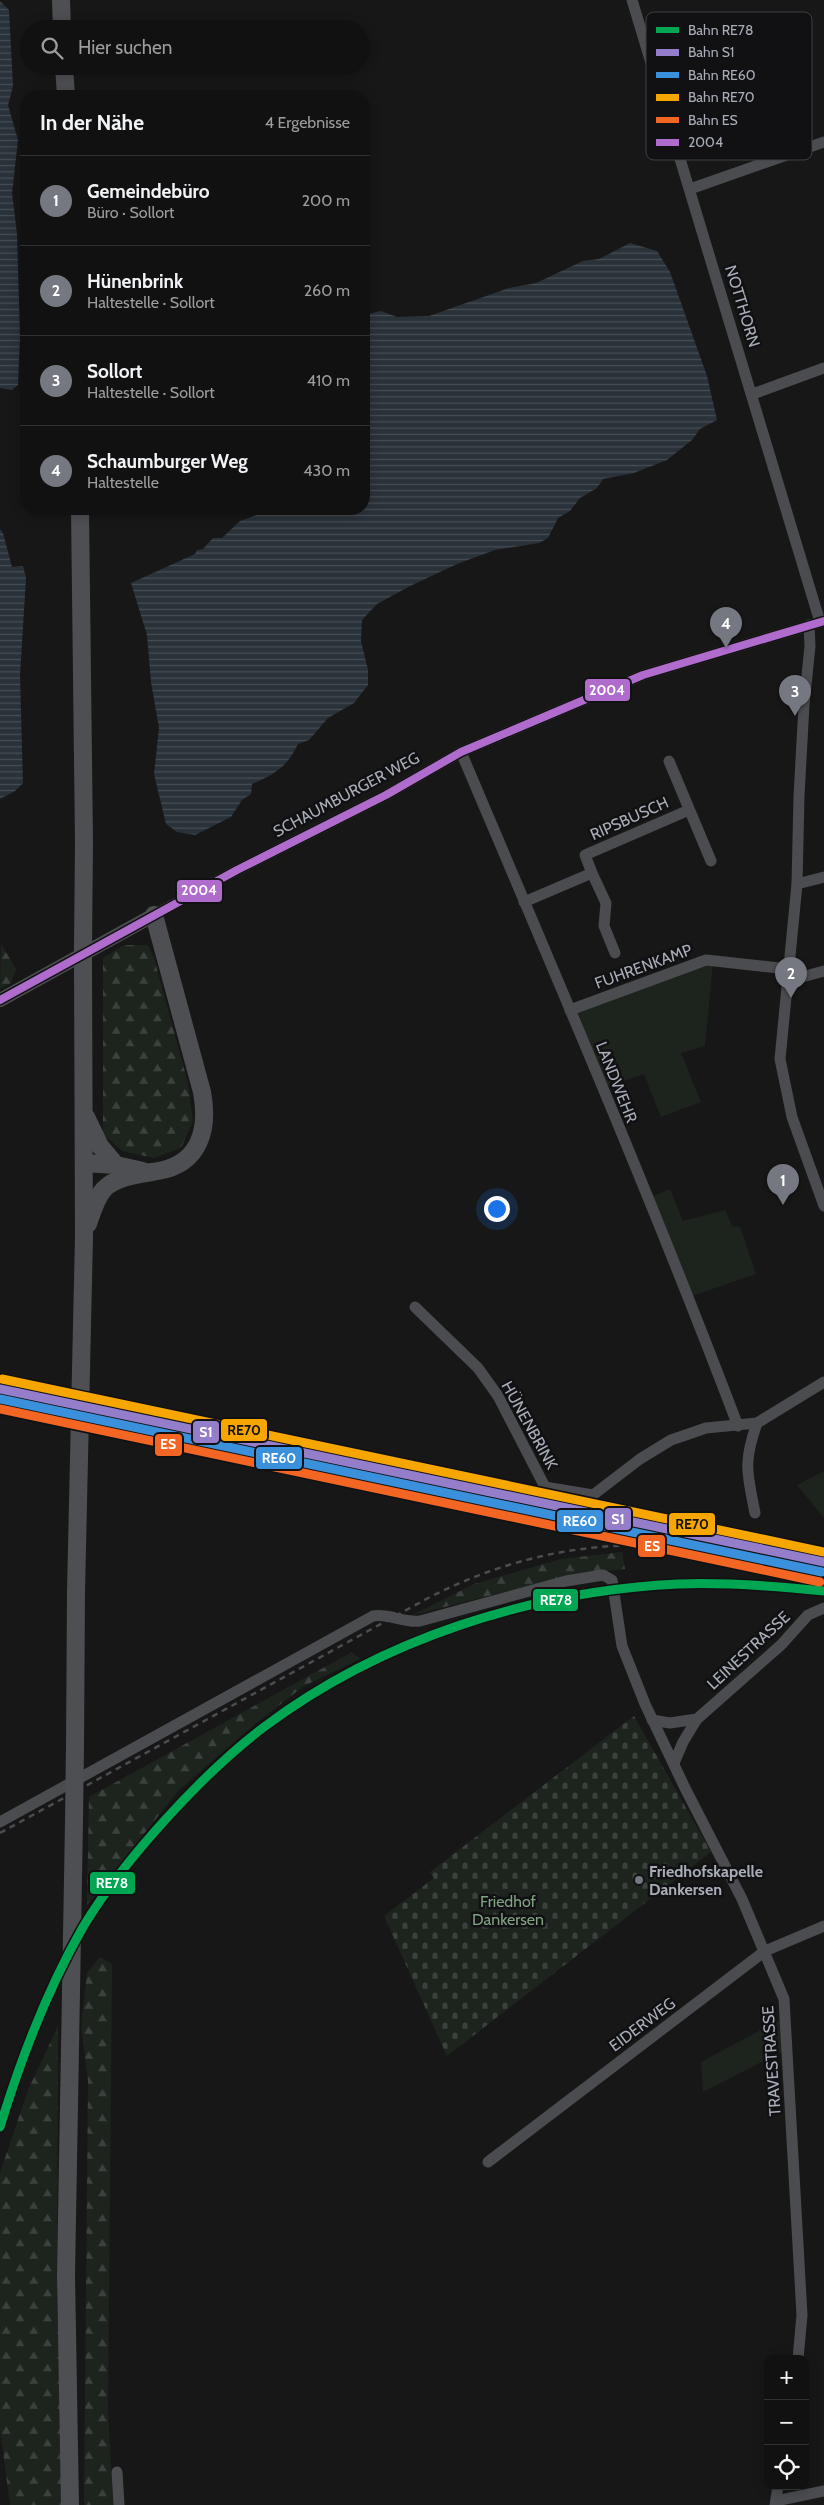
<!DOCTYPE html>
<html lang="de">
<head>
<meta charset="utf-8">
<style>
	:root { --surface:#111; --page:#1a1a1a; --text:#f1f3f6; --muted:#9c9d9f; --line:#303131; --accent:#757880 }
	body { margin:0; font-family:Cabin,sans-serif; background:var(--page); color:var(--text) }
	.controls { position:absolute; right:15px; bottom:15px; display:grid; overflow:hidden; border-radius:10px; box-shadow:0 2px 12px #0003 }
	.controls button { width:45px; height:45px; display:grid; place-items:center; padding:0; border:0; border-bottom:1px solid var(--line); background:var(--surface); color:var(--text); font:25px sans-serif }
	.you { position:absolute; left:496px; top:1208px; width:18px; height:18px; margin:-12px; border:4px solid #fff; border-radius:50%; background:#1a73e8; box-shadow:0 0 0 8px #1a73e833 }
	.badge { display:grid; place-items:center; width:32px; height:32px; border-radius:50%; background:var(--accent); color:#fff; font-size:16px; font-weight:700 }
	.pin { position:absolute; translate:-50% -41px; filter:drop-shadow(0 1px 2px #0008) }
	.pin::after { content:''; position:absolute; top:26px; width:18px; height:15px; background:inherit; clip-path:polygon(0 0,100% 0,50% 100%) }
	.list { margin:0; padding:0; list-style:none }
	h2 { display:flex; justify-content:space-between; align-items:center; height:65px; margin:0; padding:0 20px; font-size:21px }
	h2 small { font-size:16px; font-weight:400; color:var(--muted) }
	.list li { display:grid; grid-template-columns:32px 1fr auto; gap:15px; align-items:center; box-sizing:border-box; height:90px; padding:0 20px; border-top:1px solid var(--line) }
	.list b { display:block; font-size:19px; white-space:nowrap }
	.list p { margin:0; font-size:16px; white-space:nowrap; color:var(--muted) }
	.list em { font-size:16px; font-style:normal; color:var(--muted) }
	.icon { flex:none; width:28px; height:28px; fill:none; stroke:currentColor; stroke-width:2; stroke-linecap:round; stroke-linejoin:round }
	.map { position:relative; flex:none; width:824px; height:2505px; overflow:hidden }
	.search { position:absolute; background:var(--surface); box-shadow:0 2px 12px #0003; left:20px; top:20px; width:350px; height:55px; display:flex; align-items:center; gap:12px; box-sizing:border-box; padding:0 18px; border-radius:28px; color:var(--muted); font-size:19px }
	.panel { position:absolute; background:var(--surface); box-shadow:0 2px 12px #0003; left:20px; top:90px; width:350px; height:425px; border-radius:20px }
	.map>svg:first-child { display:block }
	.grass { fill:#1d241e }
	.forest { fill:url(#forest-firs) }
	.cemetery { fill:url(#cemetery-stones) }
	.water { fill:url(#water-rules) }
	.lines { fill:none; stroke-linecap:round; stroke-linejoin:round }
	.minor { stroke:#4b4c50; stroke-width:11 }
	.tertiary { stroke:#4b4c50; stroke-width:14 }
	.primary { stroke:#4d4f52; stroke-width:18 }
	.rail { stroke:#4b4c4f; stroke-width:2.5; stroke-dasharray:6 5; stroke-linecap:butt }
	.primary-bridge { stroke:#4d4f52; stroke-width:18 }
	.bus-1-casing { stroke:#111113; stroke-width:11 }
	.bus-1 { stroke:#b06ccc; stroke-width:8 }
	.rail-1-casing { stroke:#111113; stroke-width:12 }
	.rail-2-casing { stroke:#111113; stroke-width:12 }
	.rail-3-casing { stroke:#111113; stroke-width:12 }
	.rail-4-casing { stroke:#111113; stroke-width:12 }
	.rail-5-casing { stroke:#111113; stroke-width:12 }
	.rail-1 { stroke:#00a651; stroke-width:9 }
	.rail-2 { stroke:#947ec9; stroke-width:9 }
	.rail-3 { stroke:#3a90db; stroke-width:9 }
	.rail-4 { stroke:#f7a600; stroke-width:9 }
	.rail-5 { stroke:#f26522; stroke-width:9 }
	.poi-dot { fill:#757880; stroke:#111113; stroke-width:2 }
	.labels { text-anchor:middle; stroke-width:5; stroke-linejoin:round; paint-order:stroke }
	.street-label { font-size:16px; fill:#a8adb8; stroke:#111113 }
	.poi-label { font-size:16px; font-weight:bold; fill:#a8adb8; stroke:#111113; text-anchor:start }
	.park-label { font-size:16px; fill:#7fa381; stroke:#111113 }
	.key { fill:#111113; stroke:#3e4045; stroke-width:1 }
	.key-label { font-size:14px; fill:#a8adb8 }
	.line-badge { stroke:#111113; stroke-width:2 }
	.badge-label { font-size:14px; text-anchor:middle; font-weight:bold; fill:#fff }
	.pale-badge-label { font-size:14px; text-anchor:middle; font-weight:bold; fill:#111 }
</style>
</head>
<body>
<div class="map">
<svg width="824" height="2505" viewBox="0 0 824 2505">
	<defs>
		<pattern id="forest-firs" width="22" height="20" patternUnits="userSpaceOnUse" patternTransform="scale(1.25)"><rect width="22" height="20" fill="#1d241e"/><path d="M5 1l3.5 6h-7zM16 11l3.5 6h-7z" fill="#3b413d"/></pattern>
		<pattern id="cemetery-stones" width="16" height="16" patternUnits="userSpaceOnUse" patternTransform="scale(1.25)"><rect width="16" height="16" fill="#1d241e"/><path d="M2 7V4a2 2 0 0 1 4 0v3zM10 15v-3a2 2 0 0 1 4 0v3z" fill="#3b413d"/></pattern>
		<pattern id="water-rules" width="6" height="5" patternUnits="userSpaceOnUse" patternTransform="scale(1.25)"><rect width="6" height="5" fill="#2a3239"/><path d="M0 2.5h6" fill="none" stroke="#464d54"/></pattern>
	</defs>
	<rect width="100%" height="100%" fill="#171717"/>
	<g class="grass">
		<path d="M 713,964 L 705,1046 L 681,1053 L 701,1102 L 661,1117 L 644,1074 L 605,1087 L 577,1016 L 580,1009 L 703,965 Z"/>
		<path d="M 670,1189 L 683,1221 L 725,1210 L 732,1226 L 740,1227 L 756,1274 L 692,1296 L 651,1197 Z"/>
		<path d="M 824,1471 L 824,1518 L 797,1485 Z"/>
		<path d="M 781,2019 L 783,2051 L 703,2092 L 701,2062 Z"/>
	</g>
	<g class="forest">
		<path d="M 1,944 L 16,969 L 11,983 L 0,989 Z"/>
		<path d="M 124,945 L 148,945 L 154,958 L 188,1083 L 193,1121 L 181,1148 L 154,1158 L 122,1151 L 103,1134 L 103,958 Z"/>
		<path d="M 622,1552 L 625,1569 L 571,1575 L 413,1615 L 474,1584 L 561,1559 Z"/>
		<path d="M 352,1652 L 360,1659 L 304,1686 L 255,1724 L 179,1790 L 87,1905 L 89,1797 Z"/>
		<path d="M 100,1957 L 112,1964 L 108,2410 L 113,2505 L 84,2505 L 88,2080 L 81,2027 L 87,1973 Z"/>
		<path d="M 58,2026 L 57,2308 L 64,2505 L 10,2505 L 0,2429 L 0,2173 L 28,2090 Z"/>
	</g>
	<path class="cemetery" d="M 634,1716 L 711,1852 L 447,2056 L 384,1916 L 434,1878 L 430,1872 Z"/>
	<g class="water">
		<path d="M 0,1 L 9,10 L 13,86 L 8,105 L 18,140 L 12,193 L 17,234 L 20,337 L 18,385 L 12,390 L 0,388 Z"/>
		<path d="M 630,243 L 657,251 L 670,272 L 707,376 L 717,420 L 700,429 L 692,440 L 667,460 L 634,473 L 603,479 L 597,488 L 580,498 L 570,511 L 558,518 L 548,538 L 539,543 L 495,550 L 457,564 L 410,586 L 377,604 L 362,620 L 361,641 L 368,670 L 368,685 L 354,703 L 328,718 L 309,740 L 298,744 C 288,766 274,775 252,784 L 251,794 L 242,800 L 231,817 L 195,835 L 177,832 L 166,824 L 154,774 L 159,728 L 151,682 L 147,635 L 131,583 L 195,554 L 197,550 L 203,549 L 213,538 L 222,538 L 240,521 L 274,509 L 364,509 L 364,315 L 381,311 L 397,317 L 429,316 L 509,288 L 536,283 L 583,261 L 599,259 Z"/>
		<path d="M 0,529 L 3,533 L 12,567 L 23,566 L 26,578 L 20,676 L 23,783 L 15,791 L 0,799 Z"/>
	</g>
	<g class="lines">
		<g class="minor">
			<path d="M 632,0 L 820,622"/>
			<path d="M 690,189 L 824,142"/>
			<path d="M 753,394 L 824,368"/>
			<path d="M 809,625 L 810,646 L 804,705 L 799,796 L 797,884 L 780,1059 L 792,1117 L 824,1206"/>
			<path d="M 461,752 C 556,976 652,1199 738,1426"/>
			<path d="M 669,761 L 711,861"/>
			<path d="M 592,873 L 606,903 L 604,926 L 615,953"/>
			<path d="M 797,884 L 824,877"/>
			<path d="M 524,902 L 592,873 L 585,855 L 689,810"/>
			<path d="M 154,915 L 237,870 L 386,795 L 461,752 L 643,675 L 824,621"/>
			<path d="M 787,981 L 824,971"/>
			<path d="M 570,1010 L 706,960 L 788,969"/>
			<path d="M 415,1307 L 478,1368 L 498,1396 L 545,1487 L 593,1495 L 640,1459 L 671,1440 L 706,1428 L 757,1423 L 824,1382"/>
			<path d="M 755,1513 C 747,1472 743,1463 757,1423"/>
			<path d="M 652,1720 L 670,1723 L 697,1719 L 781,1645 L 808,1615 L 824,1608"/>
			<path d="M 674,1763 L 683,1742 L 697,1719"/>
			<path d="M 0,1822 L 373,1616 C 389,1613 403,1623 420,1621 L 566,1581 L 603,1575 L 612,1580 L 622,1646 L 645,1704 L 685,1788 L 742,1899 L 784,1999 L 802,2315 L 798,2359"/>
			<path d="M 488,2162 L 765,1951 L 824,1926"/>
			<path d="M 117,2472 L 119,2505"/>
			<path d="M 776,2501 L 824,2491"/>
			<path d="M 775,2505 L 778,2486"/>
		</g>
		<path class="tertiary" d="M 0,1000 L 154,915"/>
		<g class="primary">
			<path d="M 61,0 L 62,29"/>
			<path d="M 64,66 L 66,96"/>
			<path d="M 80,509 L 84,842 L 83,945"/>
			<path d="M 86,1117 L 100,1146 L 116,1165"/>
			<path d="M 84,1163 L 116,1165 L 143,1171"/>
			<path d="M 88,1224 C 92,1212 96,1198 104,1189 C 117,1176 141,1174 158,1171 C 200,1164 209,1129 202,1092 L 154,915"/>
			<path d="M 75,1746 L 76,1592 L 84,1236 L 83,965"/>
			<path d="M 70,2505 L 66,2275 L 74,1822"/>
		</g>
		<path class="rail" d="M 0,1833 L 430,1597 C 513,1555 601,1537 694,1549 C 738,1555 781,1566 824,1576"/>
		<g class="primary-bridge">
			<path d="M 83,965 L 83,945"/>
			<path d="M 74,1822 L 75,1746"/>
		</g>
		<defs>
			<path id="bus-1" d="M 0,1000 L 237,870 L 386,795 L 461,752 L 643,675 L 824,621"/>
		</defs>
		<use href="#bus-1" class="bus-1-casing"/>
		<use href="#bus-1" class="bus-1"/>
		<defs>
			<path id="rail-1" d="M 0,2127 C 21,2058 47,1990 83,1927 C 106,1889 135,1853 165,1820 C 195,1787 228,1754 264,1727 C 381,1639 532,1591 678,1584 C 727,1582 775,1586 824,1591"/>
			<path id="rail-2" d="M 0,1389 L 824,1562"/>
			<path id="rail-3" d="M 0,1399 L 822,1572"/>
			<path id="rail-4" d="M 2,1379 L 824,1552"/>
			<path id="rail-5" d="M 0,1409 L 820,1582"/>
		</defs>
		<use href="#rail-1" class="rail-1-casing"/>
		<use href="#rail-2" class="rail-2-casing"/>
		<use href="#rail-3" class="rail-3-casing"/>
		<use href="#rail-4" class="rail-4-casing"/>
		<use href="#rail-5" class="rail-5-casing"/>
		<use href="#rail-1" class="rail-1"/>
		<use href="#rail-2" class="rail-2"/>
		<use href="#rail-3" class="rail-3"/>
		<use href="#rail-4" class="rail-4"/>
		<use href="#rail-5" class="rail-5"/>
	</g>
	<circle class="poi-dot" cx="639" cy="1880" r="5"/>
	<g class="labels">
		<g class="street-label">
			<text transform="translate(743 306) rotate(73)" y="6">NOTTHORN</text>
			<text transform="translate(346 794) rotate(-28)" y="6">SCHAUMBURGER WEG</text>
			<text transform="translate(629 818) rotate(-24)" y="6">RIPSBUSCH</text>
			<text transform="translate(643 966) rotate(-20)" y="6">FUHRENKAMP</text>
			<text transform="translate(617 1082) rotate(68)" y="6">LANDWEHR</text>
			<text transform="translate(530 1425) rotate(61)" y="6">HÜNENBRINK</text>
			<text transform="translate(748 1650) rotate(-43)" y="6">LEINESTRASSE</text>
			<text transform="translate(642 2024) rotate(-37)" y="6">EIDERWEG</text>
			<text transform="translate(771 2061) rotate(-94)" y="6">TRAVESTRASSE</text>
		</g>
		<g class="poi-label">
			<text x="649" y="1877">Friedhofskapelle<tspan x="649" dy="18">Dankersen</tspan></text>
		</g>
		<g class="park-label">
			<text x="508" y="1907">Friedhof<tspan x="508" dy="18">Dankersen</tspan></text>
		</g>
	</g>
	<rect x="646" y="12" width="166" height="148" rx="8" class="key"/>
	<rect x="656" y="27" width="23" height="6" fill="#00a651"/>
	<rect x="656" y="49" width="23" height="7" fill="#947ec9"/>
	<rect x="656" y="72" width="23" height="6" fill="#3a90db"/>
	<rect x="656" y="94" width="23" height="7" fill="#f7a600"/>
	<rect x="656" y="117" width="23" height="6" fill="#f26522"/>
	<rect x="656" y="139" width="23" height="7" fill="#b06ccc"/>
	<g class="key-label">
		<text x="688" y="35">Bahn RE78</text>
		<text x="688" y="57">Bahn S1</text>
		<text x="688" y="80">Bahn RE60</text>
		<text x="688" y="102">Bahn RE70</text>
		<text x="688" y="125">Bahn ES</text>
		<text x="688" y="147">2004</text>
	</g>
	<g class="line-badge">
		<rect x="584" y="678" width="47" height="24" rx="5" fill="#b06ccc"/>
		<rect x="176" y="879" width="47" height="24" rx="5" fill="#b06ccc"/>
		<rect x="220" y="1418" width="48" height="24" rx="5" fill="#f7a600"/>
		<rect x="192" y="1420" width="28" height="24" rx="5" fill="#947ec9"/>
		<rect x="154" y="1433" width="29" height="24" rx="5" fill="#f26522"/>
		<rect x="255" y="1446" width="48" height="24" rx="5" fill="#3a90db"/>
		<rect x="604" y="1507" width="28" height="24" rx="5" fill="#947ec9"/>
		<rect x="556" y="1509" width="48" height="24" rx="5" fill="#3a90db"/>
		<rect x="668" y="1512" width="48" height="24" rx="5" fill="#f7a600"/>
		<rect x="637" y="1534" width="29" height="24" rx="5" fill="#f26522"/>
		<rect x="532" y="1588" width="47" height="24" rx="5" fill="#00a651"/>
		<rect x="89" y="1871" width="47" height="24" rx="5" fill="#00a651"/>
	</g>
	<g class="badge-label">
		<text x="607" y="695">2004</text>
		<text x="199" y="895">2004</text>
		<text x="206" y="1437">S1</text>
		<text x="168" y="1449">ES</text>
		<text x="279" y="1463">RE60</text>
		<text x="618" y="1524">S1</text>
		<text x="580" y="1526">RE60</text>
		<text x="652" y="1551">ES</text>
		<text x="556" y="1605">RE78</text>
		<text x="112" y="1888">RE78</text>
	</g>
	<g class="pale-badge-label">
		<text x="244" y="1435">RE70</text>
		<text x="692" y="1529">RE70</text>
	</g>
</svg>
<div class="controls">
<button>+</button>
<button>−</button>
<button><svg class="icon" aria-label="locate" viewBox="0 0 24 24"><circle cx="12" cy="12" r="6"/><path d="M12 2v4M12 18v4M2 12h4M18 12h4"/></svg></button>
</div>
<div class="you"></div>
<div class="pin badge" style="left:783px;top:1205px">1</div>
<div class="pin badge" style="left:791px;top:998px">2</div>
<div class="pin badge" style="left:795px;top:716px">3</div>
<div class="pin badge" style="left:726px;top:648px">4</div>
<div class="search"><svg class="icon" aria-label="search" viewBox="0 0 24 24"><circle cx="10" cy="10" r="6"/><path d="M15 15l6 6"/></svg>Hier suchen</div>
<section class="panel">
<h2>In der Nähe<small>4 Ergebnisse</small></h2>
<ul class="list">
<li><span class="badge">1</span><div><b>Gemeindebüro</b><p>Büro · Sollort</p></div><em>200 m</em></li>
<li><span class="badge">2</span><div><b>Hünenbrink</b><p>Haltestelle · Sollort</p></div><em>260 m</em></li>
<li><span class="badge">3</span><div><b>Sollort</b><p>Haltestelle · Sollort</p></div><em>410 m</em></li>
<li><span class="badge">4</span><div><b>Schaumburger Weg</b><p>Haltestelle</p></div><em>430 m</em></li>
</ul>
</section>
</div>
</body>
</html>
